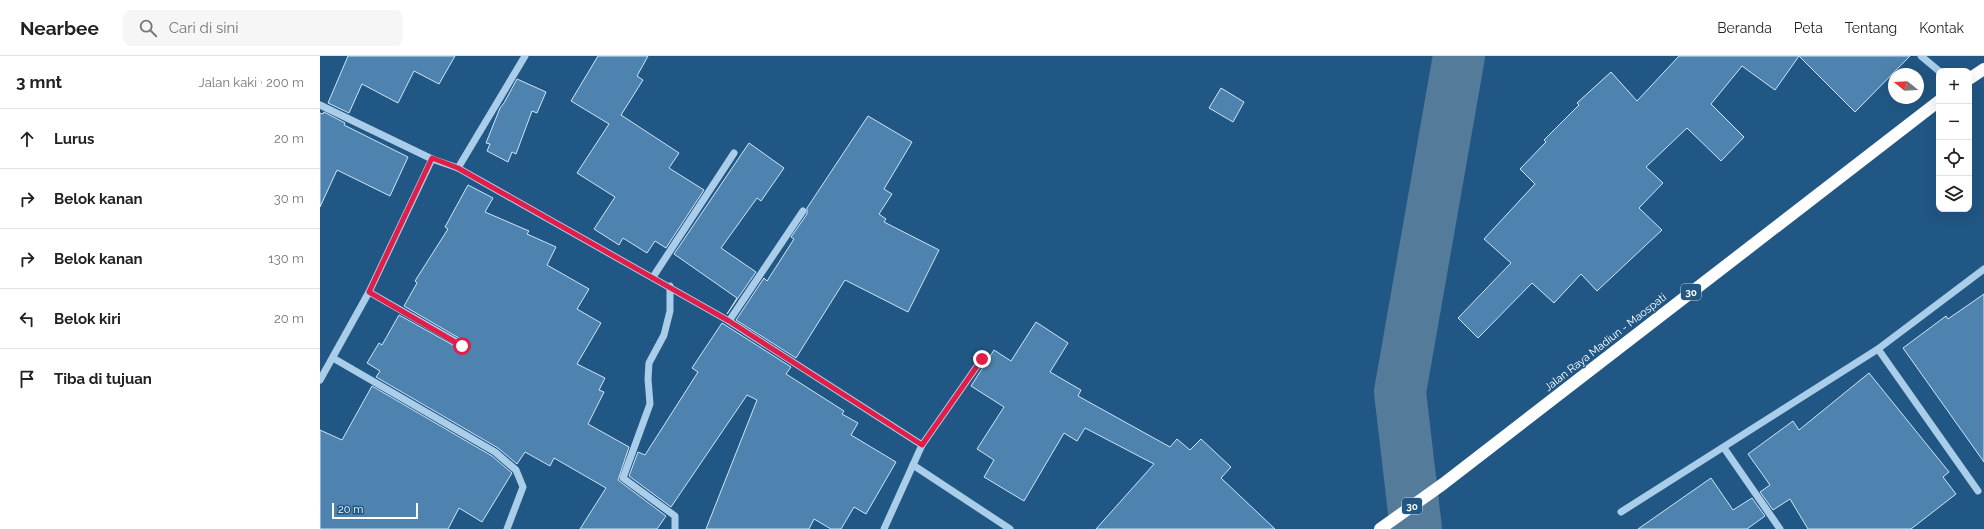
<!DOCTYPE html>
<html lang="id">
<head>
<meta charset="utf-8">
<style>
	:root { --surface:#fff; --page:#f6f6f6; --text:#222; --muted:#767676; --line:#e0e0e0 }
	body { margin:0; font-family:Raleway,sans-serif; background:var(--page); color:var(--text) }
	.controls { position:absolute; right:12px; top:12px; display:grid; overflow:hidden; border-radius:8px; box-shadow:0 4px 16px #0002 }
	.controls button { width:36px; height:36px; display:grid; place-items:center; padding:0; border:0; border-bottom:1px solid var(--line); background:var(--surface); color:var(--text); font:20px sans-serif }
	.compass { position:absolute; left:1568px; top:12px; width:36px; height:36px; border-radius:50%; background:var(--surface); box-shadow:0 4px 16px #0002; rotate:288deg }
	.scale { position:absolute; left:12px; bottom:10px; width:86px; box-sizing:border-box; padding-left:4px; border:2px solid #fff; border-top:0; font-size:11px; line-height:14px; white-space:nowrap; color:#fff; -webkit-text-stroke:3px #215784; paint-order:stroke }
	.stop { position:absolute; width:12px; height:12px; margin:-9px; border:3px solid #e11d48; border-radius:50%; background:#fff }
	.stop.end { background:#e11d48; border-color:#fff; box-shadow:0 1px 4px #0008 }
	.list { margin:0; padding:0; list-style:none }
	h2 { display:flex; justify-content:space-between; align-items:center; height:52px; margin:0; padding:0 16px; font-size:17px }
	h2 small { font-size:13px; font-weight:400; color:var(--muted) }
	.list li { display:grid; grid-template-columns:26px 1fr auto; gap:12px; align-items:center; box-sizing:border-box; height:60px; padding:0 16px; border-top:1px solid var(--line) }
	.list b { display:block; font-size:15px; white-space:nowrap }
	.list em { font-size:13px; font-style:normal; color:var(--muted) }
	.icon { flex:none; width:22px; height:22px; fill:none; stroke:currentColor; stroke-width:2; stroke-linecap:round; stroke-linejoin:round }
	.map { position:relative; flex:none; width:1664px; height:473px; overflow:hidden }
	header { display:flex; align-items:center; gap:24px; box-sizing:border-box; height:56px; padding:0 20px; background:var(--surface); border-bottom:1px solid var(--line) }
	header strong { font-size:19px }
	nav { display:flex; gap:22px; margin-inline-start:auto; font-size:14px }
	.search { width:280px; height:36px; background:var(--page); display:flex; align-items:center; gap:10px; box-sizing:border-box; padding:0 14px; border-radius:8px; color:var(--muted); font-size:15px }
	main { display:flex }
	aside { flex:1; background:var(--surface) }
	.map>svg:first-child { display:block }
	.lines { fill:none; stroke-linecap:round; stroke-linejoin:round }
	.river { stroke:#557b9b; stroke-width:52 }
	.building { fill:#4e83af; stroke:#cee5f7 }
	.minor { stroke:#aacde9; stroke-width:7 }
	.highway { stroke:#fff; stroke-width:12 }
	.route { stroke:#e11d48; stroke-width:5 }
	.labels { text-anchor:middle; stroke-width:3; stroke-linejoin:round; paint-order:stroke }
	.shield { fill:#215784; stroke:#bccdda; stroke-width:1 }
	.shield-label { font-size:10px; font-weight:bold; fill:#fff }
	.street-label { font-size:11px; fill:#fff; stroke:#215784 }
</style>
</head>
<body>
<header>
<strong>Nearbee</strong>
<div class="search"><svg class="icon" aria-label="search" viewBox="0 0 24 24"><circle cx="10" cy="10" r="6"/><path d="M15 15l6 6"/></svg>Cari di sini</div>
<nav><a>Beranda</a><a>Peta</a><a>Tentang</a><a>Kontak</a></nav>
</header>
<main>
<aside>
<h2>3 mnt<small>Jalan kaki · 200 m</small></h2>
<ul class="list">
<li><svg class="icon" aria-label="ahead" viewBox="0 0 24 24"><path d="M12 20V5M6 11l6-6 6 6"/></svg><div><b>Lurus</b></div><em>20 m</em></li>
<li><svg class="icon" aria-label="right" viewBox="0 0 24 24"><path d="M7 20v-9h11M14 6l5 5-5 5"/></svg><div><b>Belok kanan</b></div><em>30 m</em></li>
<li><svg class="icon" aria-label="right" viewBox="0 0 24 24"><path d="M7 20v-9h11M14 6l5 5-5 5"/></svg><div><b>Belok kanan</b></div><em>130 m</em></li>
<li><svg class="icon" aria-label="left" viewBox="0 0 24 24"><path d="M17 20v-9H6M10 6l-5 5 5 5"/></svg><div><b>Belok kiri</b></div><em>20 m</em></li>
<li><svg class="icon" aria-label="arrive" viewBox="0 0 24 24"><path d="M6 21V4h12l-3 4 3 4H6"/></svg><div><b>Tiba di tujuan</b></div></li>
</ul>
</aside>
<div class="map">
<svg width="1664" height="473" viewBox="0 0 1664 473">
	<rect width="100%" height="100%" fill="#215784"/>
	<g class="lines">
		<path class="river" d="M 1096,473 L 1080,336 L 1139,0"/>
	</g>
	<g class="building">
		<path d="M 28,0 L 135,0 L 119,28 L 94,15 L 78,47 L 42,28 L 29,57 L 8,47 Z"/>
		<path d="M 278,0 L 328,0 L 317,20 L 323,24 L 301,59 L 359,97 L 349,112 L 384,134 L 346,192 L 335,185 L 327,197 L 303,182 L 299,189 L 274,173 L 295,141 L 257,117 L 289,68 L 251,45 Z"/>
		<path d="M 1359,0 L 1590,0 L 1535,56 L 1479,0 L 1455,34 L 1422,10 L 1391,48 L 1424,81 L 1401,105 L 1367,72 L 1326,111 L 1343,127 L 1319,152 L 1342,174 L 1277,235 L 1261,218 L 1234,247 L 1212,227 L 1158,282 L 1138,262 L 1191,207 L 1164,183 L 1215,128 L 1200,113 L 1226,86 L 1224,84 L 1259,49 L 1257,47 L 1291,16 L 1317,45 Z"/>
		<path d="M 197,23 L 226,36 L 217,57 L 212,55 L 196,98 L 192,96 L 188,106 L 167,95 L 170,88 L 166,87 L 180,52 L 184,47 Z"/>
		<path d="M 901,32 L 924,46 L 913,66 L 889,52 Z"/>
		<path d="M 4,56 L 25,67 L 24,69 L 88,101 L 70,140 L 17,114 L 0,151 L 0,57 L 3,58 Z"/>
		<path d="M 548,60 L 592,86 L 564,133 L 572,138 L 559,158 L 566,163 L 564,166 L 619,194 L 588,256 L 525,224 L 476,302 L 416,264 L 444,222 L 447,225 L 474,183 L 471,181 L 487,158 L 487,152 Z"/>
		<path d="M 429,87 L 464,112 L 441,145 L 437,142 L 401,192 L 436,216 L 407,258 L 417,242 L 354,198 Z"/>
		<path d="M 148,129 L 173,142 L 165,156 L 209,175 L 207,178 L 236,191 L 227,209 L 269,233 L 257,253 L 281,267 L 257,308 L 285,322 L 279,334 L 284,336 L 268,368 L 309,391 L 298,424 L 346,460 L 337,473 L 260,473 L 286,432 L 234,402 L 230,410 L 205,396 L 197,408 L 178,392 L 56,321 L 60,315 L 47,307 L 59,287 L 62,289 L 79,259 L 140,293 L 146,292 L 147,289 L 144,285 L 84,250 L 97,227 L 95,225 L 128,173 L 125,171 Z"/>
		<path d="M 1664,238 L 1664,406 L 1583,292 L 1626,260 L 1628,263 Z"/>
		<path d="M 716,266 L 748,287 L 730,316 L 761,334 L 758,340 L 850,391 L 857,383 L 870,394 L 881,383 L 911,411 L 901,422 L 955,473 L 776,473 L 834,408 L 765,372 L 757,385 L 744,377 L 704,445 L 664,421 L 674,404 L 657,393 L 684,351 L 651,330 L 674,294 L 691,305 Z"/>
		<path d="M 402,267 L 471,311 L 466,318 L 524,355 L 522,358 L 538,367 L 531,379 L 576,406 L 546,458 L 534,451 L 521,473 L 511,473 L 494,463 L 489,473 L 386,473 L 437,344 L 427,339 L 351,451 L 309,420 L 318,396 L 325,399 L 378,316 L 372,312 Z"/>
		<path d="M 1549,317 L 1629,416 L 1623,421 L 1636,438 L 1591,473 L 1488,473 L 1470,443 L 1453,454 L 1440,436 L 1450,429 L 1428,398 L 1473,365 L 1479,374 Z"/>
		<path d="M 52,330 L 172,400 L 192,417 L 162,466 L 139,452 L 128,473 L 0,473 L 0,374 L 22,384 Z"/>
		<path d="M 1391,422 L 1413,454 L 1432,442 L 1445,460 L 1427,473 L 1318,473 Z"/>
	</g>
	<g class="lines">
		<g class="minor">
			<path d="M 1601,0 L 1619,15"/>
			<path d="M 0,49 L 112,103 L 138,112 L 409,265 L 602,389 L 564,473"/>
			<path d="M 138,112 L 205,0"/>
			<path d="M 333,221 L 414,97"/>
			<path d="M 350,230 L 350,255 L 344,279 L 329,307 L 328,323 L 330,348 L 303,422 L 355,460 L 355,473"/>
			<path d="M 49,236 L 142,289"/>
			<path d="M 409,265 L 483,155"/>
			<path d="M 1558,293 L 1658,435"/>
			<path d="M 13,302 L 175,396 L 196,414 L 203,431 L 187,473"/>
			<path d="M 0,324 L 49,236 L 112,103"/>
			<path d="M 602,389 L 662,303"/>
			<path d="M 1404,392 L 1460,473"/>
			<path d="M 593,409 L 690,473"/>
			<path d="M 1301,456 L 1558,293 L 1664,213"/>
		</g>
		<g class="highway">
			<path d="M 1649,23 L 1664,13"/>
			<path d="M 1060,473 L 1123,428 L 1619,45"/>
		</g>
	</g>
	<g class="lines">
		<path class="route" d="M 142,290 L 49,236 L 112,102 L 138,112 L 409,265 L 602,389 L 662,303"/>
	</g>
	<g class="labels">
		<g class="shield">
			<rect x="1361" y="228" width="20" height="16" rx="3"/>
			<rect x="1082" y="442" width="20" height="16" rx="3"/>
		</g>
		<g class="shield-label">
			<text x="1371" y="240">30</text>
			<text x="1092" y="454">30</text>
		</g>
		<g class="street-label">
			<text transform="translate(1285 286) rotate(-38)" y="4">Jalan Raya Madiun - Maospati</text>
		</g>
	</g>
</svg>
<div class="controls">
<button>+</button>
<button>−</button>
<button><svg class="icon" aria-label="locate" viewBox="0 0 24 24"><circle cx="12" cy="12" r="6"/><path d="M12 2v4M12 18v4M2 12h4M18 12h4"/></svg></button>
<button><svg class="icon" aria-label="layers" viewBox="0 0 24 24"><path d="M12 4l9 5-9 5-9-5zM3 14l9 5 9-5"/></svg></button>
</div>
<svg class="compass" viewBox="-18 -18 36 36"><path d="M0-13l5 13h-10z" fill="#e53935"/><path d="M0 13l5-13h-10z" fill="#767676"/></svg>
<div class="scale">20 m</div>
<div class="stop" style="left:142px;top:290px"></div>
<div class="stop end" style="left:662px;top:303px"></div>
</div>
</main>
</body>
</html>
